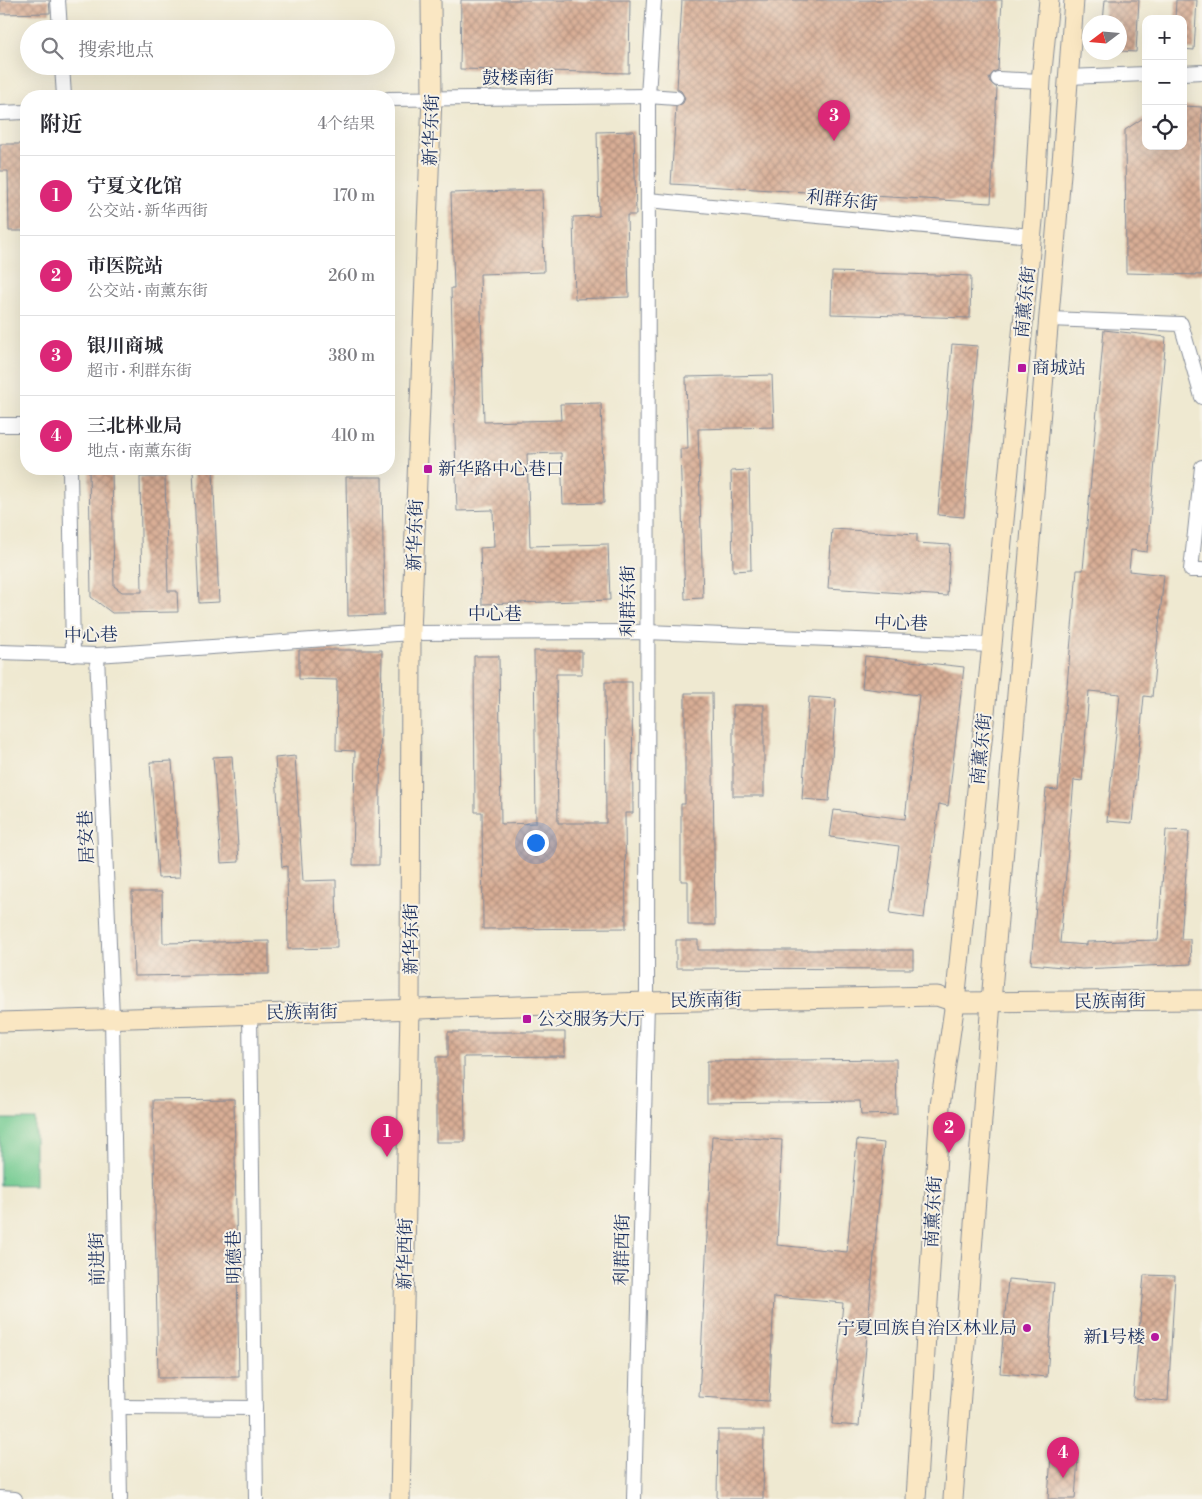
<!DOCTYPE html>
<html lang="zh">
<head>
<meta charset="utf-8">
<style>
	:root { --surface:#fff; --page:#f2f2f3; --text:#2b2b33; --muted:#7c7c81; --line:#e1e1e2; --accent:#db2777 }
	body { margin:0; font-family:"Libre Bodoni","Noto Serif SC",serif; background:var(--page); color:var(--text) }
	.controls { position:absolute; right:15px; top:15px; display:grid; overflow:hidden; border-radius:10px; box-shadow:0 5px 20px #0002 }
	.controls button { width:45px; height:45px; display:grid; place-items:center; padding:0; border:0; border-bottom:1px solid var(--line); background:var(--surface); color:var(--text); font:25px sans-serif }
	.compass { position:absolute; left:1082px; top:15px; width:45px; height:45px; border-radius:50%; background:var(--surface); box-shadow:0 5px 20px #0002; rotate:254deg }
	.you { position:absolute; left:535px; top:842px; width:18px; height:18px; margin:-12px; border:4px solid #fff; border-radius:50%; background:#1a73e8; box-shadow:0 0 0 8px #1a73e833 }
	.badge { display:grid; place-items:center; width:32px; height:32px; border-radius:50%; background:var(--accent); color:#fff; font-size:16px; font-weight:700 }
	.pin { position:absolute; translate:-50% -41px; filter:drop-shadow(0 1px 2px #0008) }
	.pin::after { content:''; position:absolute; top:26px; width:18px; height:15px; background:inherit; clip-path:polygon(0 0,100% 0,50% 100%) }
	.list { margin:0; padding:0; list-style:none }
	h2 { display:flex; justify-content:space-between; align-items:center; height:65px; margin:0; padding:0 20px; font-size:21px }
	h2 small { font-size:16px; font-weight:400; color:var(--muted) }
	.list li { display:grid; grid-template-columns:32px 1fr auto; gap:15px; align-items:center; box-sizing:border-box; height:80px; padding:0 20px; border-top:1px solid var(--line) }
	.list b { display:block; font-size:19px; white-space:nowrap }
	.list p { margin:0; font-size:16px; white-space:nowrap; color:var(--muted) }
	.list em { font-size:16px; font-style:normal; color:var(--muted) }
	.icon { flex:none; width:28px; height:28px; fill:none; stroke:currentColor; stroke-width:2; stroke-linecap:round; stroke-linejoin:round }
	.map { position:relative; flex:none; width:1202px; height:1499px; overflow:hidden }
	.search { position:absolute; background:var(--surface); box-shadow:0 5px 20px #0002; left:20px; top:20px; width:375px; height:55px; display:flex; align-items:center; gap:12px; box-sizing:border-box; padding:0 18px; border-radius:28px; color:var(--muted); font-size:19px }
	.panel { position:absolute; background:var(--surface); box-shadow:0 5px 20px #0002; left:20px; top:90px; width:375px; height:385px; border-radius:20px }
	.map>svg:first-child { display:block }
	.green { fill:#73cb91; stroke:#477d78 }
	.building { fill:url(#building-cross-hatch) }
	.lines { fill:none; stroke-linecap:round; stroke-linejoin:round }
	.street-casing { stroke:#858c98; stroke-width:16 }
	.secondary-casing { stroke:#858c98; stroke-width:21 }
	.street { stroke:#fff; stroke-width:14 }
	.secondary { stroke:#fae7c3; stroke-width:19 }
	.poi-dot { fill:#b5179e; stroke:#f7f3e8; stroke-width:2 }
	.labels { text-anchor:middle; stroke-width:4; stroke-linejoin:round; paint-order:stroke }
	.street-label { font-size:18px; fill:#1b2f5e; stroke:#f7f3e8 }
	.poi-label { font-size:18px; fill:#1b2f5e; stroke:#f7f3e8; text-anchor:start }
</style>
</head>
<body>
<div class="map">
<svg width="1202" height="1499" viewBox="0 0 1202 1499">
	<defs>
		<pattern id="building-cross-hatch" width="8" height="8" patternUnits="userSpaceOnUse" patternTransform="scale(1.25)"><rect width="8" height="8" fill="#d9ae95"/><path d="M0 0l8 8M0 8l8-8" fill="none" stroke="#af8e7d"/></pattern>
	</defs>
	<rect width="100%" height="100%" fill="#f7f3e8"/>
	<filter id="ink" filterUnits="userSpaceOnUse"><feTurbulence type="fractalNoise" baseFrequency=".02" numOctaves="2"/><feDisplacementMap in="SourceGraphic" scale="10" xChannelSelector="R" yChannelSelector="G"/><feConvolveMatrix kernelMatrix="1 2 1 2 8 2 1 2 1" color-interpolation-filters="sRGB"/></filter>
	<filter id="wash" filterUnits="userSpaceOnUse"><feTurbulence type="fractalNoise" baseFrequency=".0096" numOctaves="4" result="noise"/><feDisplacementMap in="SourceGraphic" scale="20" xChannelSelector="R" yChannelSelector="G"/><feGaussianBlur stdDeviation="1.12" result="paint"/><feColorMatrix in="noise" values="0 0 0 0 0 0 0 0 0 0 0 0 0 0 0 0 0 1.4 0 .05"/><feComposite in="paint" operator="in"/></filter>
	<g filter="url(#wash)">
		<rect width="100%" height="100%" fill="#efe9d1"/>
		<rect class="green" x="0" y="1119" width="35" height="66"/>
		<g id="blocks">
			<g class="building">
				<path d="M 0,0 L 49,0 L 50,13 L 0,14 Z"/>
				<path d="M 461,0 L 630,0 L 629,73 L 460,69 Z"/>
				<path d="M 682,0 L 1002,0 L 998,70 L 994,72 L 989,78 L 991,83 L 997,88 L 991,203 L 671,184 L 676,107 L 683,103 L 685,98 L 681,91 L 677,89 Z"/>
				<path d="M 1105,0 L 1139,0 L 1136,52 L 1120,51 L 1120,22 L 1103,22 Z"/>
				<path d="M 1176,0 L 1197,0 L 1194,50 L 1183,49 L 1183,19 L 1175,19 Z"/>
				<path d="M 1183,106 L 1202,107 L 1202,275 L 1126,273 L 1125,130 L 1146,116 L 1146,146 L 1183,146 Z"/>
				<path d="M 634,131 L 636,215 L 627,215 L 629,297 L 575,299 L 573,217 L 599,216 L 597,132 Z"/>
				<path d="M 0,144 L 26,144 L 26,231 L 9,231 L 8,171 L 0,171 Z"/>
				<path d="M 542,190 L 544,272 L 480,274 L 484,422 L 561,420 L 560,404 L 601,403 L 604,503 L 563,504 L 561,453 L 527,454 L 530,546 L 608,544 L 610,600 L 482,604 L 480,548 L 494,547 L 493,510 L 457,511 L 451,288 L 454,288 L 451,193 Z"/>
				<path d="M 832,272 L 971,276 L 970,318 L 831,314 Z"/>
				<path d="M 1104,330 L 1166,337 L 1147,552 L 1131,550 L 1129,571 L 1164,575 L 1152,697 L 1144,696 L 1132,823 L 1107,821 L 1120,694 L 1089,691 L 1082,781 L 1074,780 L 1060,943 L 1087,945 L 1087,942 L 1158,940 L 1166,830 L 1189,831 L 1181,939 L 1190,939 L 1191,964 L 1082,969 L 1031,964 L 1046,789 L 1058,790 L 1077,570 L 1083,570 Z"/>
				<path d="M 952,344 L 978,346 L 964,517 L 938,515 Z"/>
				<path d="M 772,375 L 774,427 L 698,429 L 703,598 L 685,599 L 680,449 L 688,449 L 686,377 Z"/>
				<path d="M 89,469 L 112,469 L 114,586 L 122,592 L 142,592 L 140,477 L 165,477 L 168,591 L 177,591 L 178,612 L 112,613 L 91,597 Z"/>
				<path d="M 193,469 L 213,469 L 219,602 L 199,603 Z"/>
				<path d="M 749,470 L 751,570 L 733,571 L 731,471 Z"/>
				<path d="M 346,477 L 382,477 L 384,615 L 348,616 Z"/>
				<path d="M 832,529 L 917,534 L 917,543 L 950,545 L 947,596 L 828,588 Z"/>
				<path d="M 299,650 L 382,650 L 379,865 L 353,865 L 355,751 L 336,750 L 337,680 L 299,679 Z"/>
				<path d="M 534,651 L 582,651 L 582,674 L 556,674 L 558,823 L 606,823 L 605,682 L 632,682 L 633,813 L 625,813 L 626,928 L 483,929 L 482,812 L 475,812 L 474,656 L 499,656 L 501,824 L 536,823 Z"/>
				<path d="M 865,656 L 964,667 L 948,806 L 939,804 L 924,918 L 890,913 L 899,846 L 830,837 L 834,810 L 905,819 L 919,695 L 862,688 Z"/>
				<path d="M 685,693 L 712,693 L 715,925 L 688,925 L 688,881 L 681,881 L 681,804 L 685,804 Z"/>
				<path d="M 809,697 L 836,699 L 829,801 L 802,799 Z"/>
				<rect x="733" y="705" width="31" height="91"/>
				<path d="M 232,756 L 239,862 L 221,863 L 213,757 Z"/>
				<path d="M 295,756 L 303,881 L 336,880 L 337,948 L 288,949 L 287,866 L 282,867 L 275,758 Z"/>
				<path d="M 172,761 L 180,877 L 158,878 L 150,762 Z"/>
				<path d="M 132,892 L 162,892 L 163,943 L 269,941 L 269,974 L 134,976 Z"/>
				<path d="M 676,940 L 698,940 L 698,950 L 913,950 L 913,969 L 676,968 Z"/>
				<path d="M 448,1032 L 565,1032 L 565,1056 L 464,1057 L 465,1142 L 436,1142 L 436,1057 L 448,1057 Z"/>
				<path d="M 896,1059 L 897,1114 L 861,1115 L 860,1101 L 707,1103 L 707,1061 Z"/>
				<path d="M 234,1099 L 239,1377 L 158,1378 L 153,1100 Z"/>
				<path d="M 712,1136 L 782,1140 L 777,1245 L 847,1252 L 857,1140 L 884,1143 L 859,1426 L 832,1424 L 843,1303 L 774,1297 L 769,1401 L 699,1397 Z"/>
				<path d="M 1144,1275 L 1175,1276 L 1168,1401 L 1133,1398 Z"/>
				<path d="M 1008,1279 L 1054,1283 L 1047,1377 L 1000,1373 Z"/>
				<path d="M 718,1430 L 764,1430 L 763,1499 L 717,1499 Z"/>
				<path d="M 1051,1455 L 1078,1458 L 1075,1499 L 1048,1499 Z"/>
			</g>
		</g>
	</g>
	<g filter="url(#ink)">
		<use href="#blocks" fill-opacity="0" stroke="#858c98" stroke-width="1"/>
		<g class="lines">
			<defs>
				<g id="street">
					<path d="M 58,0 L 60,29"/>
					<path d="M 62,66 L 64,96"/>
					<path d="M 1183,73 L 1202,72"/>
					<path d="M 1068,77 L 1146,74"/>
					<path d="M 998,79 L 1041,81"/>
					<path d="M 389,99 L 648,96 L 676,98"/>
					<path d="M 0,113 L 26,112"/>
					<path d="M 648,200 L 1031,236"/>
					<path d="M 1049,319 L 1181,324 L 1202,397"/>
					<path d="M 0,425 L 26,425"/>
					<path d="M 1202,467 L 1191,570 L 1202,570"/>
					<path d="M 70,469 L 73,655"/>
					<path d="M 0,652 L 97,655 L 411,633 L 646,632 L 992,645"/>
					<path d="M 97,655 L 112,1017 L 120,1499"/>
					<path d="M 250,1013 L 256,1499"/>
					<path d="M 119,1407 L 255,1408"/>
					<path d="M 0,1498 L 15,1499"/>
					<path d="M 634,1499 L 647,1002 L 648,96 L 654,0"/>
				</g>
				<g id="secondary">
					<path d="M 0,1022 L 647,1002 L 937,996 L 955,1002 L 1202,1000"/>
					<path d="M 400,1499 L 410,1009 L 411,633 L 432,97 L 431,0"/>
					<path d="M 916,1499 L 940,1106 L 955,1002 L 992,645 L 1034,210 L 1041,81 L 1049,0"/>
					<path d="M 953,1499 L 991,1002 L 1063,150 L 1074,0"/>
				</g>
			</defs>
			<use href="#street" class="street-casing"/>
			<use href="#secondary" class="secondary-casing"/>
			<use href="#street" class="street"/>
			<use href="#secondary" class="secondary"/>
		</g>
	</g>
	<g class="poi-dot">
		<rect x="1017" y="363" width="10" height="10" rx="2.5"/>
		<rect x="423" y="464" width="10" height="10" rx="2.5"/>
		<rect x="522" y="1014" width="10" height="10" rx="2.5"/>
		<circle cx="1027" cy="1328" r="5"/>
		<circle cx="1155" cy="1337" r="5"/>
	</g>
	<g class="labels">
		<g class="street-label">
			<text x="518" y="84">鼓楼南街</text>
			<text transform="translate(431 130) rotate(-88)" y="6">新华东街</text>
			<text transform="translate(842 200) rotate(6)" y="6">利群东街</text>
			<text transform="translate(1025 302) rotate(-84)" y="6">南薰东街</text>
			<text transform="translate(415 535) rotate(-88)" y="6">新华东街</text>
			<text transform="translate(628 601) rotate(-90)" y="6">利群东街</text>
			<text x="495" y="620">中心巷</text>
			<text transform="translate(901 623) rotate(2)" y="6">中心巷</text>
			<text transform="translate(91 635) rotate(-1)" y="6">中心巷</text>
			<text transform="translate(981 749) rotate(-84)" y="6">南薰东街</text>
			<text transform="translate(86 837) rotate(-92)" y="6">居安巷</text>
			<text transform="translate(411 939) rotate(-90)" y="6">新华东街</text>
			<text transform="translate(706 1000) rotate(-1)" y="6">民族南街</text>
			<text transform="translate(1110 1001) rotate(-1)" y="6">民族南街</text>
			<text transform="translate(302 1012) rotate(-1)" y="6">民族南街</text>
			<text transform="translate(933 1212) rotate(-87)" y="6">南薰东街</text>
			<text transform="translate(622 1250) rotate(-89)" y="6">利群西街</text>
			<text transform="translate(405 1254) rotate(-89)" y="6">新华西街</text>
			<text transform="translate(234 1257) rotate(-91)" y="6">明德巷</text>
			<text transform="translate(97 1259) rotate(-91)" y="6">前进街</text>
		</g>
		<g class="poi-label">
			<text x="1032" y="374">商城站</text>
			<text x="438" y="475">新华路中心巷口</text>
			<text x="537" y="1025">公交服务大厅</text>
			<text x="1017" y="1334" text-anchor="end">宁夏回族自治区林业局</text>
			<text x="1145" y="1343" text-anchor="end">新1号楼</text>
		</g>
	</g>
</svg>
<div class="controls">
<button>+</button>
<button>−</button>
<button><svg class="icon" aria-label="locate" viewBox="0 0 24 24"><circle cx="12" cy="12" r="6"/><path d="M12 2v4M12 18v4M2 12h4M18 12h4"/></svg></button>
</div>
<svg class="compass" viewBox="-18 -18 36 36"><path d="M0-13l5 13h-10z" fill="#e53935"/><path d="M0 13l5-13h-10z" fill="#7c7c81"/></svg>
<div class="you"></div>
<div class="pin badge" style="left:387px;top:1157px">1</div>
<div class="pin badge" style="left:949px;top:1153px">2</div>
<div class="pin badge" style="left:834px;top:141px">3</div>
<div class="pin badge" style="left:1063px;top:1478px">4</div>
<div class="search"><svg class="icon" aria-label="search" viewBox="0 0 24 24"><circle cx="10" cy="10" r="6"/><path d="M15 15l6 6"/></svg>搜索地点</div>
<section class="panel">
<h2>附近<small>4个结果</small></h2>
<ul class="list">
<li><span class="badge">1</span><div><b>宁夏文化馆</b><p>公交站 · 新华西街</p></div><em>170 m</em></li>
<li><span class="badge">2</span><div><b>市医院站</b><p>公交站 · 南薰东街</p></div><em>260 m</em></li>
<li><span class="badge">3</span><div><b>银川商城</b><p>超市 · 利群东街</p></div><em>380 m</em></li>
<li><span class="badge">4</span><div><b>三北林业局</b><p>地点 · 南薰东街</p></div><em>410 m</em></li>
</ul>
</section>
</div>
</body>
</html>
